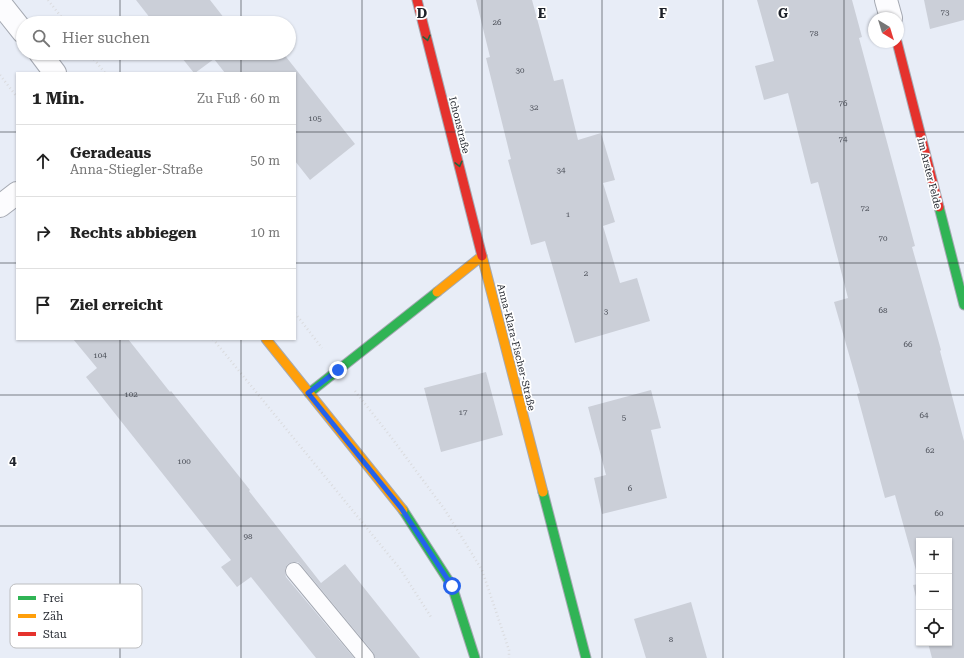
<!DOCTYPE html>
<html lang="de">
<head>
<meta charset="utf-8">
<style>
	:root { --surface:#fff; --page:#f6f6f6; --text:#222; --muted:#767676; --line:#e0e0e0 }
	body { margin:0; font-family:"Roboto Serif",serif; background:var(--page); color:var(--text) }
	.controls { position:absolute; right:12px; bottom:12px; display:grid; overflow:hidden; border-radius:0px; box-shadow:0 1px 3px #0004 }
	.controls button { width:36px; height:36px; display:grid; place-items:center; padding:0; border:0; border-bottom:1px solid var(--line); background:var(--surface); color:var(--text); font:20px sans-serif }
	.compass { position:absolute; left:868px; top:12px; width:36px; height:36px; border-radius:50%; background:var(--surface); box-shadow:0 1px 3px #0004; rotate:142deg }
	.stop { position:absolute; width:12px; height:12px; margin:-9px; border:3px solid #2563eb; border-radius:50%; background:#fff }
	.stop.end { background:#2563eb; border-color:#fff; box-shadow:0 1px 4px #0008 }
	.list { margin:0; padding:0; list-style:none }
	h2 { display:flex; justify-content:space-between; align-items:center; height:52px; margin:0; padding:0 16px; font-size:17px }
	h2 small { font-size:13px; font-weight:400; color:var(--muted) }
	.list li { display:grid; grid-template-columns:26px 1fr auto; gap:12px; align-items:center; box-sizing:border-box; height:72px; padding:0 16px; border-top:1px solid var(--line) }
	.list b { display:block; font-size:15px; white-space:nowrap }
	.list p { margin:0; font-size:13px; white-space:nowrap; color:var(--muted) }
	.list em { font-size:13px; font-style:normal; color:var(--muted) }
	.icon { flex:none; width:22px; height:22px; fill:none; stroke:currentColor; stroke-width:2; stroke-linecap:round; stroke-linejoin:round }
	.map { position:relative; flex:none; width:964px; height:658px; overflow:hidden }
	.search { position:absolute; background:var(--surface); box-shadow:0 1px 3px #0004; left:16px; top:16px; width:280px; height:44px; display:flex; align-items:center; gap:10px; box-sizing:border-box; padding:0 14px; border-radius:22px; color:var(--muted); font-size:15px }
	.panel { position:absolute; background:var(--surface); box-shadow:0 1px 3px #0004; left:16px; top:72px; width:280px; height:268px; border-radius:0px }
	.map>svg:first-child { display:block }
	.building { fill:#cbcfd8 }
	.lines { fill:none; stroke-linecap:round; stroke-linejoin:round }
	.lane-casing { stroke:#a5a9b2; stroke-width:18 }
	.street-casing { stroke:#a5a9b2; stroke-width:24 }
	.fast-casing { stroke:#a5a9b2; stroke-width:11 }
	.slow-casing { stroke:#a5a9b2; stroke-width:11 }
	.jam-casing { stroke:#a5a9b2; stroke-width:11 }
	.path { stroke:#dadbde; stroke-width:2.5; stroke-dasharray:1 3; stroke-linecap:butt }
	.lane { stroke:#fcfcfe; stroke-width:16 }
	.street { stroke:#fcfcfe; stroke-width:22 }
	.fast { stroke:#30b455; stroke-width:9 }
	.slow { stroke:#ff9f0a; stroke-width:9 }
	.jam { stroke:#e5322d; stroke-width:9 }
	.oneway { stroke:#26643d }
	.route { stroke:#2563eb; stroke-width:5 }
	.grid { fill:none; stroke:#1e222a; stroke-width:1; stroke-opacity:0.55 }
	.labels { text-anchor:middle; stroke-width:3.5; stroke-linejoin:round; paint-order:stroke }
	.number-label { font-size:8px; fill:#494d56 }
	.street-label { font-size:10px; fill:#1e222a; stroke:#fff }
	.key { fill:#fff; stroke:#bcbdbf; stroke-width:1 }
	.key-label { font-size:11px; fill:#1e222a }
	.grid-label { font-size:13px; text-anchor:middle; font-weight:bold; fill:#1e222a; stroke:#fff; stroke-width:3.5; stroke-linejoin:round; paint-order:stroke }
</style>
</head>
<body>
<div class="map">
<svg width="964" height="658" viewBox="0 0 964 658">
	<rect width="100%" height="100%" fill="#e8edf7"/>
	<g class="building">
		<path d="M 136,0 L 210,0 L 228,23 L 154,23 Z"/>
		<path d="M 476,0 L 532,0 L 554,81 L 563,79 L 578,140 L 601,133 L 615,180 L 603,183 L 615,222 L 603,226 L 620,283 L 637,278 L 650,321 L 575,343 L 545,241 L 531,245 L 508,160 L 511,159 L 486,58 L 490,57 Z"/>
		<path d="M 757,0 L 852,0 L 862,37 L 859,38 L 915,246 L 912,247 L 941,350 L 940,351 L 964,441 L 964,658 L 932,658 L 928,643 L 949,643 L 949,541 L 919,541 L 919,581 L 895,495 L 885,498 L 857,394 L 860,393 L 834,302 L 848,298 L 818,182 L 811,184 L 788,93 L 764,100 L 755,66 L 774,61 Z"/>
		<path d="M 924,0 L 964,0 L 964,20 L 930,29 Z"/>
		<path d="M 178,53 L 283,53 L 355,144 L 310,180 L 295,161 L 295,73 L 225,73 L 214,59 L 195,73 L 194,73 Z"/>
		<path d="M 73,339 L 128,339 L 170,392 L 171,391 L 250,490 L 249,491 L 321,583 L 345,564 L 420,658 L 375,658 L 373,652 L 301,565 L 298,562 L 292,562 L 288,564 L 285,568 L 285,572 L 286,577 L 354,658 L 316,658 L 251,577 L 237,587 L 221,567 L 231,560 L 86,377 L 97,368 Z"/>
		<path d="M 486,372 L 503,435 L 441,452 L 424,388 Z"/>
		<path d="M 651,390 L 661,428 L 651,430 L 667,498 L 602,514 L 594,478 L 606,475 L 588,407 Z"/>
		<path d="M 919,584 L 919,609 L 913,585 Z"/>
		<path d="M 691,602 L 707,658 L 646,658 L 634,619 Z"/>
	</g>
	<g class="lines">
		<defs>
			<path id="lane" d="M 294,571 L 366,658"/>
			<g id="street">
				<path d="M 886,0 L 891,18"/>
				<path d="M 0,3 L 23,32"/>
				<path d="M 40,53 L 55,73"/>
				<path d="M 0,206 L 17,193"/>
			</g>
			<g id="fast">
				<path d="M 939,207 L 964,305"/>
				<path d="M 309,393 L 437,292"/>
				<path d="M 543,492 L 586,658"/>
				<path d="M 403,510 L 452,586 L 475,658"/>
			</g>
			<g id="slow">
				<path d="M 437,292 L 482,256 L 543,492"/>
				<path d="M 266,339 L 403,510"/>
			</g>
			<g id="jam">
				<path d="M 417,0 L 482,256"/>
				<path d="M 897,42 L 939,207"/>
			</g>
		</defs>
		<use href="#lane" class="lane-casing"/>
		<use href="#street" class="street-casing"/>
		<use href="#fast" class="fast-casing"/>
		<use href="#slow" class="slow-casing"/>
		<use href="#jam" class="jam-casing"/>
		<g class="path">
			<path d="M 48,0 L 66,23"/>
			<path d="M 89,53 L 105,73"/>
			<path d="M 0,75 L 17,97"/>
			<path d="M 295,313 L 322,348"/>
			<path d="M 213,339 L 401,570 L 431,617"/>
			<path d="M 355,391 L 391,437 L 445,510 L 482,570 L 509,650 L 509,658"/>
		</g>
		<use href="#lane" class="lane"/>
		<use href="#street" class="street"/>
		<use href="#fast" class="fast"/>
		<use href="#slow" class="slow"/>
		<use href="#jam" class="jam"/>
	</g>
	<defs><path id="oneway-chevron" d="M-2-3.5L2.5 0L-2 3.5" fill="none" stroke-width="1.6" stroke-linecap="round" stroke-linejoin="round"/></defs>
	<g class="oneway">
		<use href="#oneway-chevron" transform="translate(427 38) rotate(76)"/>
		<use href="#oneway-chevron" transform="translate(459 164) rotate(76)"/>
	</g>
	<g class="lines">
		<path class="route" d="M 338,370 L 308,393 L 401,508 L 452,586"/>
	</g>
	<path class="grid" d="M 120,0 L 120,23M 241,0 L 241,23M 362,0 L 362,658M 482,0 L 482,658M 602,0 L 602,658M 723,0 L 723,658M 844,0 L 844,658M 120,53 L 120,73M 241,53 L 241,73M 0,132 L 17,132M 295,132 L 964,132M 0,263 L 17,263M 295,263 L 964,263M 120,339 L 120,658M 241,339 L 241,658M 0,395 L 964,395M 0,526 L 964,526"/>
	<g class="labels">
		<g class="number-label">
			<text x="945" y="15">73</text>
			<text x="497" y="25">26</text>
			<text x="814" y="36">78</text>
			<text x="520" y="73">30</text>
			<text x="843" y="106">76</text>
			<text x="534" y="110">32</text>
			<text x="315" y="121">105</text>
			<text x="843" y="142">74</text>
			<text x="561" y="173">34</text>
			<text x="865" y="211">72</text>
			<text x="568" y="217">1</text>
			<text x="883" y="241">70</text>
			<text x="586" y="276">2</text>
			<text x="883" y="313">68</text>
			<text x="606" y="314">3</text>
			<text x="908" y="347">66</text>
			<text x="100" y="358">104</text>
			<text x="131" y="397">102</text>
			<text x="463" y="415">17</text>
			<text x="924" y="418">64</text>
			<text x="624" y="420">5</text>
			<text x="930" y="453">62</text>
			<text x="184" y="464">100</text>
			<text x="630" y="491">6</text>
			<text x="939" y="516">60</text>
			<text x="248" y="539">98</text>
			<text x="671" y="642">8</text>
		</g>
		<g class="street-label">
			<text transform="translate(460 125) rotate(76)" y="4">Ichonstraße</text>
			<text transform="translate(930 173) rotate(76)" y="4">Im Arster Felde</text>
			<text transform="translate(517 347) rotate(76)" y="4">Anna-Klara-Fischer-Straße</text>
		</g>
	</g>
	<rect x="10" y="584" width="132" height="64" rx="6" class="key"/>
	<rect x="18" y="596" width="18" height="4" fill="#30b455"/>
	<rect x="18" y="614" width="18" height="4" fill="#ff9f0a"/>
	<rect x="18" y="632" width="18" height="4" fill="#e5322d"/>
	<g class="key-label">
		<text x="43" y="602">Frei</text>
		<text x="43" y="620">Zäh</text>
		<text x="43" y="638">Stau</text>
	</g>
	<g class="grid-label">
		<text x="422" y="18">D</text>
		<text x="542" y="18">E</text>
		<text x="663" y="18">F</text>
		<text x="783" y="18">G</text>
		<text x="13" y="465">4</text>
	</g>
</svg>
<div class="controls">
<button>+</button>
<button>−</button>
<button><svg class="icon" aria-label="locate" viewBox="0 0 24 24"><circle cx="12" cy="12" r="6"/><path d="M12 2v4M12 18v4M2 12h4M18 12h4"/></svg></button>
</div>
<svg class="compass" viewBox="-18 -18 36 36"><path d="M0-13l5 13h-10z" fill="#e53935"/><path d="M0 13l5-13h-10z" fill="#767676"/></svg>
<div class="stop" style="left:452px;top:586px"></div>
<div class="stop end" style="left:338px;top:370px"></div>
<div class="search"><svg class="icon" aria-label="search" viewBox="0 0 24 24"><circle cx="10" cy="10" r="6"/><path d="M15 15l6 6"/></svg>Hier suchen</div>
<section class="panel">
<h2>1 Min.<small>Zu Fuß · 60 m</small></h2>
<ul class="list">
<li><svg class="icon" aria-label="ahead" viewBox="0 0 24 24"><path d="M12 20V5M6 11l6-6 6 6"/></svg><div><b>Geradeaus</b><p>Anna-Stiegler-Straße</p></div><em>50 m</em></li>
<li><svg class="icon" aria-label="right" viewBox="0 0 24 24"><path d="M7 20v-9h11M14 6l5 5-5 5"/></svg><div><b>Rechts abbiegen</b></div><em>10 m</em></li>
<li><svg class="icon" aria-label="arrive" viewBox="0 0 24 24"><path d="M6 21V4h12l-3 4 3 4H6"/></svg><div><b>Ziel erreicht</b></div></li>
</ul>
</section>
</div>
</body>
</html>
